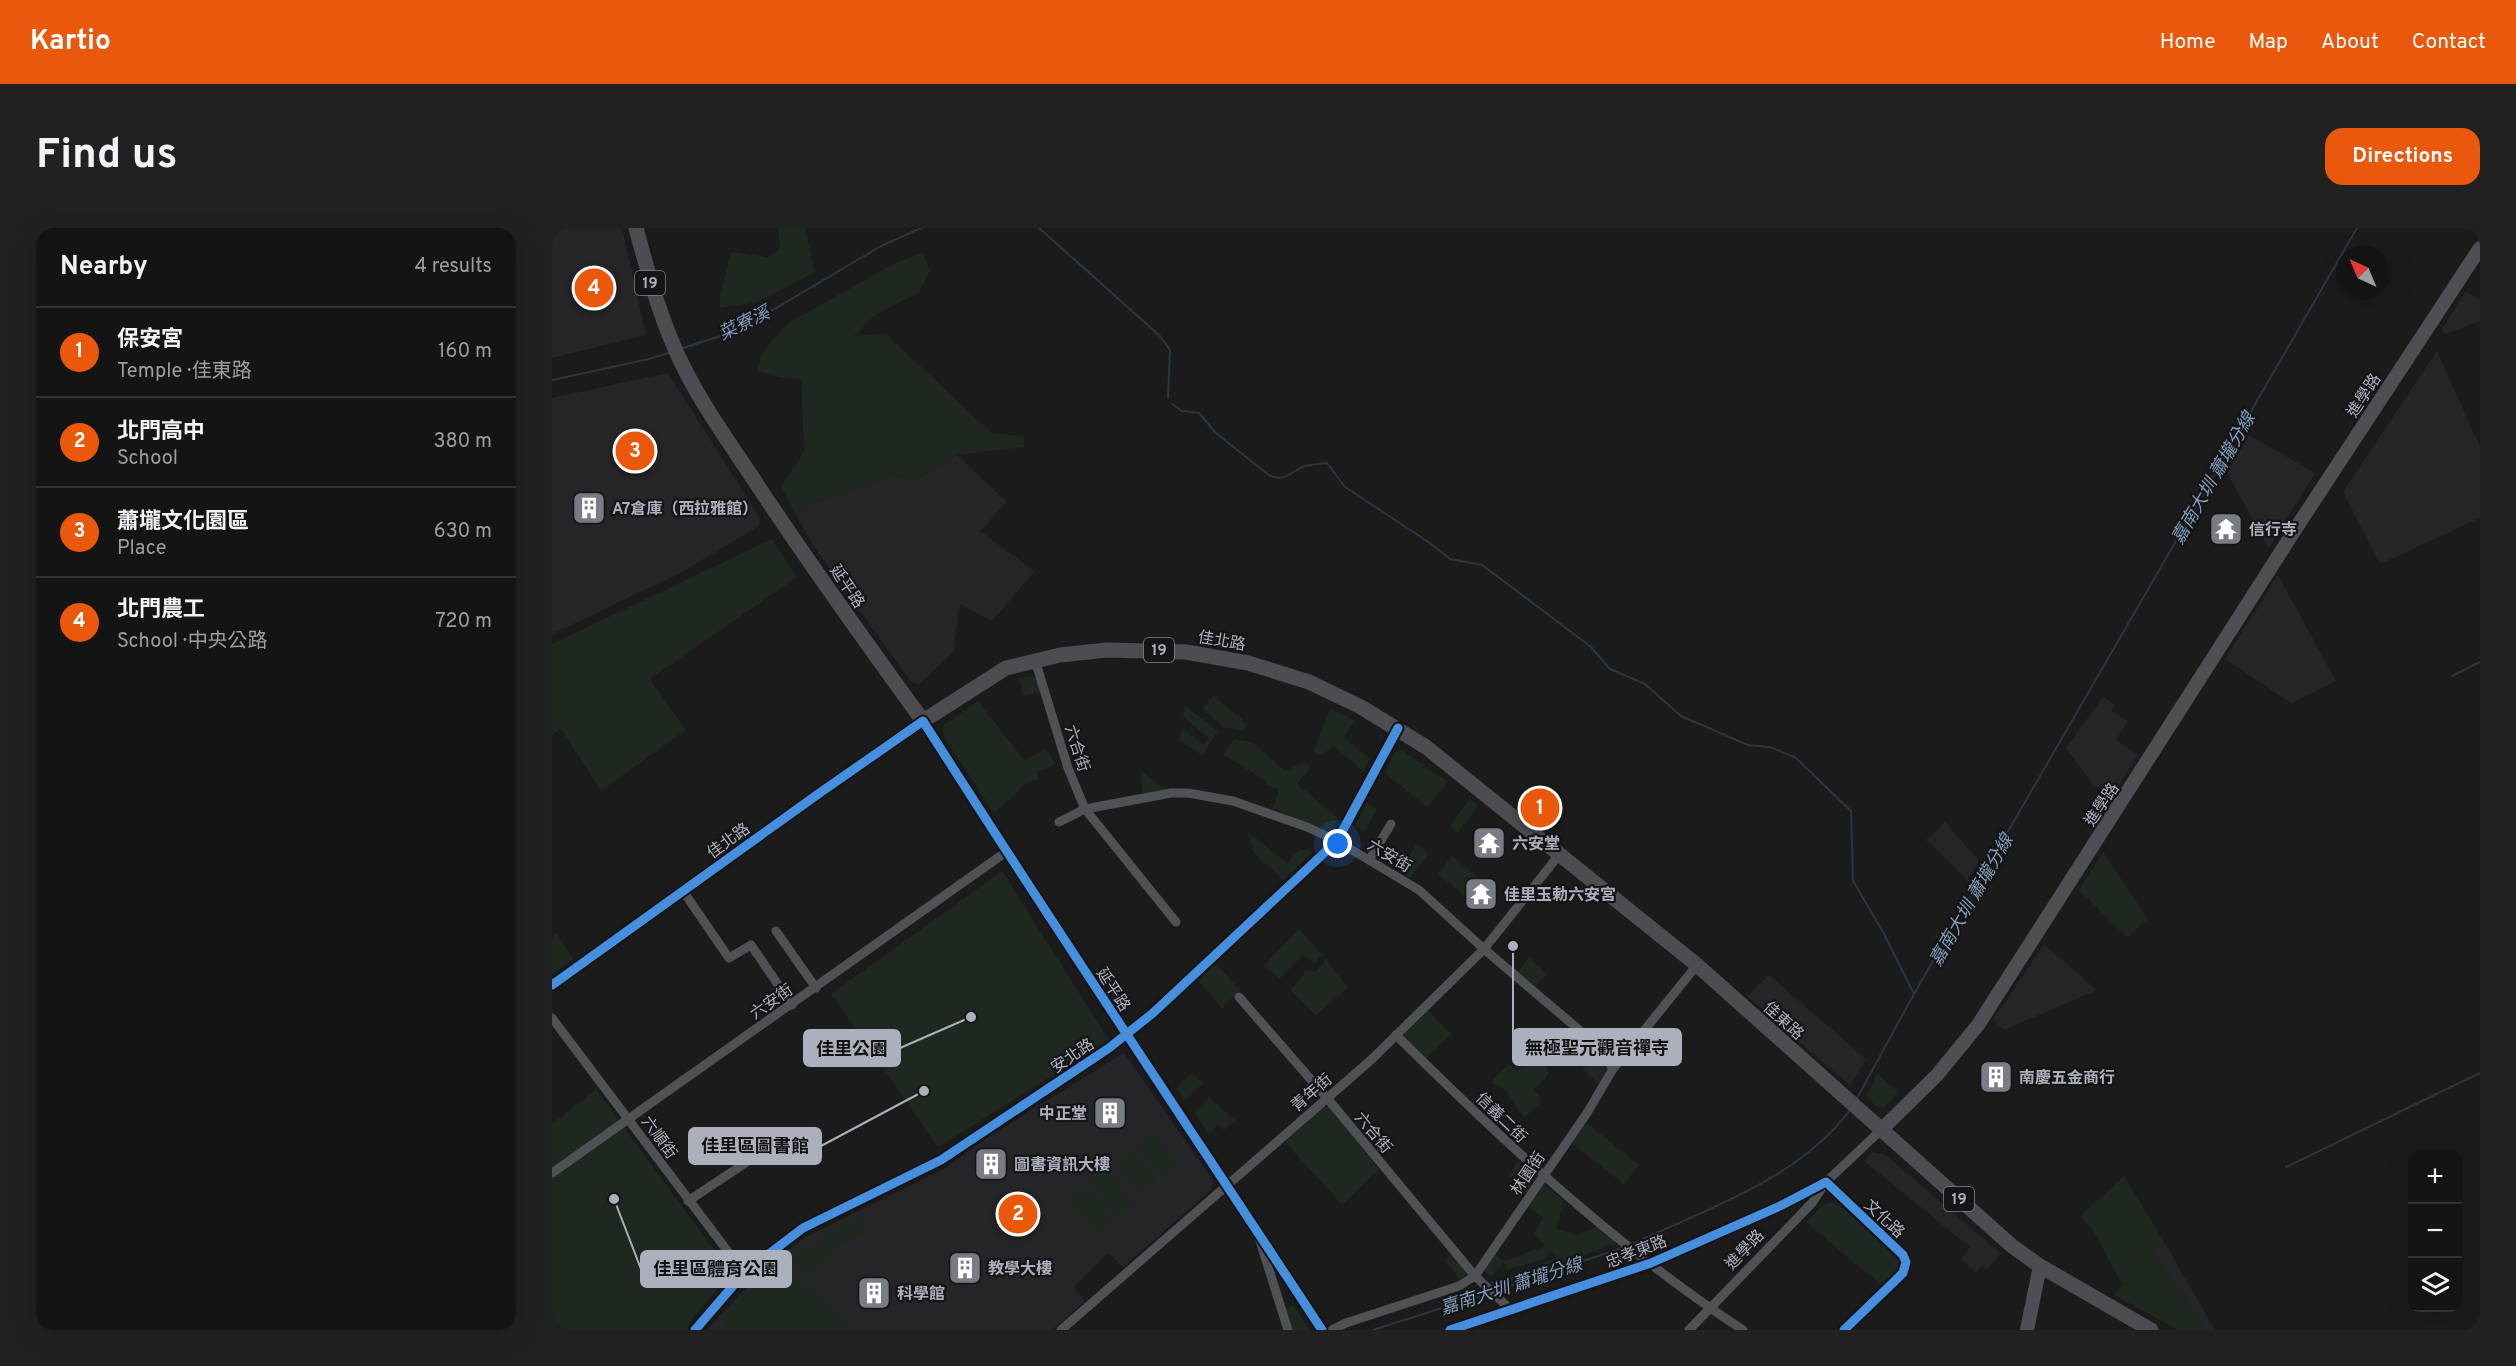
<!DOCTYPE html>
<html lang="en">
<head>
<meta charset="utf-8">
<style>
	:root { --surface:#141415; --page:#212122; --text:#f1f3f6; --muted:#9d9ea0; --line:#333334; --accent:#ea580c }
	body { margin:0; font-family:Overpass,"Noto Sans TC",sans-serif; background:var(--page); color:var(--text) }
	.controls { position:absolute; right:18px; bottom:18px; display:grid; overflow:hidden; border-radius:12px; box-shadow:0 6px 24px #0002 }
	.controls button { width:54px; height:54px; display:grid; place-items:center; padding:0; border:0; border-bottom:2px solid var(--line); background:var(--surface); color:var(--text); font:30px sans-serif }
	.compass { position:absolute; left:1784px; top:18px; width:54px; height:54px; border-radius:50%; background:var(--surface); box-shadow:0 6px 24px #0002; rotate:316deg }
	.you { position:absolute; left:786px; top:616px; width:21px; height:21px; margin:-15px; border:4px solid #fff; border-radius:50%; background:#1a73e8; box-shadow:0 0 0 9px #1a73e833 }
	.badge { display:grid; place-items:center; width:39px; height:39px; border-radius:50%; background:var(--accent); color:#fff; font-size:20px; font-weight:700 }
	.pin { position:absolute; translate:-50% -50%; border:3px solid #fff; box-shadow:0 2px 6px #0006 }
	.list { margin:0; padding:0; list-style:none }
	h2 { display:flex; justify-content:space-between; align-items:center; height:78px; margin:0; padding:0 24px; font-size:26px }
	h2 small { font-size:20px; font-weight:400; color:var(--muted) }
	.list li { display:grid; grid-template-columns:39px 1fr auto; gap:18px; align-items:center; box-sizing:border-box; height:90px; padding:0 24px; border-top:2px solid var(--line) }
	.list b { display:block; font-size:22px; white-space:nowrap }
	.list p { margin:0; font-size:20px; white-space:nowrap; color:var(--muted) }
	.list em { font-size:20px; font-style:normal; color:var(--muted) }
	.icon { flex:none; width:33px; height:33px; fill:none; stroke:currentColor; stroke-width:2; stroke-linecap:round; stroke-linejoin:round }
	.map { position:relative; flex:none; width:1928px; height:1102px; overflow:hidden; border-radius:18px }
	header { display:flex; align-items:center; gap:36px; box-sizing:border-box; height:84px; padding:0 30px; background:var(--accent); color:#fff }
	header strong { font-size:28px }
	nav { display:flex; gap:33px; margin-inline-start:auto; font-size:21px }
	.intro { display:flex; align-items:center; justify-content:space-between; box-sizing:border-box; height:144px; padding:0 36px }
	h1 { margin:0; font-size:42px }
	.button { padding:15px 27px; border-radius:18px; background:var(--accent); color:#fff; font-size:21px; font-weight:700 }
	main { display:flex; gap:36px; padding:0 36px }
	aside { flex:1; background:var(--surface); border-radius:18px; box-shadow:0 6px 24px #0002 }
	.map>svg:first-child { display:block }
	.built { fill:#252528 }
	.green { fill:#1e2720 }
	.lines { fill:none; stroke-linecap:round; stroke-linejoin:round }
	.stream { stroke:#2c363f; stroke-width:2 }
	.minor { stroke:#4f5155; stroke-width:9 }
	.tertiary { stroke:#4f5155; stroke-width:12 }
	.secondary { stroke:#4e4f53; stroke-width:14 }
	.primary { stroke:#4d4d51; stroke-width:15 }
	.cycleway-casing { stroke:#151518; stroke-width:13 }
	.cycleway { stroke:#468fdf; stroke-width:9 }
	.labels { text-anchor:middle; stroke-width:4.5; stroke-linejoin:round; paint-order:stroke }
	.shield { fill:#151518; stroke:#7f828c; stroke-width:1.5 }
	.shield-label { font-size:15px; font-weight:bold; fill:#acb0bd }
	.street-label { font-size:16px; fill:#acb0bd; stroke:#151518 }
	.poi-label { font-size:16px; font-weight:bold; fill:#acb0bd; stroke:#151518; text-anchor:start }
	.water-label { font-size:18px; font-style:italic; fill:#819dba; stroke:#151518 }
	.leader { fill:none; stroke:#acb0bd; stroke-width:2 }
	.callout-dot { fill:#acb0bd; stroke:#151518; stroke-width:2 }
	.callout { fill:#acb0bd; stroke:#acb0bd; stroke-width:2 }
	.callout-label { font-size:18px; text-anchor:middle; font-weight:bold; fill:#111 }
</style>
</head>
<body>
<header>
<strong>Kartio</strong>
<nav><a>Home</a><a>Map</a><a>About</a><a>Contact</a></nav>
</header>
<div class="intro"><h1>Find us</h1><a class="button">Directions</a></div>
<main>
<aside>
<h2>Nearby<small>4 results</small></h2>
<ul class="list">
<li><span class="badge">1</span><div><b>保安宮</b><p>Temple · 佳東路</p></div><em>160 m</em></li>
<li><span class="badge">2</span><div><b>北門高中</b><p>School</p></div><em>380 m</em></li>
<li><span class="badge">3</span><div><b>蕭壠文化園區</b><p>Place</p></div><em>630 m</em></li>
<li><span class="badge">4</span><div><b>北門農工</b><p>School · 中央公路</p></div><em>720 m</em></li>
</ul>
</aside>
<div class="map">
<svg width="1928" height="1102" viewBox="0 0 1928 1102">
	<rect width="100%" height="100%" fill="#1b1b1c"/>
	<g class="built">
		<path d="M 0,0 L 70,0 L 94,107 L 0,130 Z"/>
		<path d="M 1914,63 L 1928,72 L 1928,93 L 1894,106 L 1889,102 Z"/>
		<path d="M 1885,123 L 1928,219 L 1928,290 L 1828,336 L 1791,264 Z"/>
		<path d="M 116,145 L 200,277 L 208,291 L 207,298 L 128,345 L 0,406 L 0,170 Z"/>
		<path d="M 1697,207 L 1763,245 L 1717,320 L 1675,245 Z"/>
		<path d="M 405,227 L 455,274 L 428,303 L 483,343 L 440,393 L 408,376 L 401,425 L 366,457 L 358,453 L 263,320 L 242,284 L 255,277 L 340,247 L 363,252 Z"/>
		<path d="M 1726,347 L 1784,453 L 1739,475 L 1673,431 Z"/>
		<path d="M 1551,469 L 1563,477 L 1560,483 L 1576,493 L 1564,512 L 1586,527 L 1559,569 L 1540,555 L 1514,520 Z"/>
		<path d="M 1393,594 L 1427,633 L 1415,652 L 1374,612 Z"/>
		<path d="M 1492,716 L 1545,762 L 1452,802 L 1441,792 Z"/>
		<path d="M 1217,747 L 1314,831 L 1298,858 L 1195,768 Z"/>
		<path d="M 572,825 L 661,952 L 659,962 L 571,1039 L 556,1025 L 521,1060 L 533,1073 L 500,1102 L 155,1102 L 212,1041 L 252,1010 L 390,942 L 441,906 Z"/>
		<path d="M 1321,924 L 1334,927 L 1449,1026 L 1434,1042 L 1430,1038 L 1424,1044 L 1409,1032 L 1418,1019 L 1312,933 Z"/>
		<path d="M 1613,1015 L 1663,1102 L 1653,1102 L 1631,1065 L 1604,1031 L 1603,1020 Z"/>
	</g>
	<g class="green">
		<path d="M 226,0 L 253,0 L 263,44 L 206,74 L 168,80 L 168,69 L 179,24 L 216,29 L 228,20 Z"/>
		<path d="M 371,25 L 378,43 L 366,65 L 323,87 L 302,108 L 334,106 L 440,205 L 472,208 L 472,219 L 405,227 L 363,252 L 340,247 L 255,277 L 242,284 L 229,258 L 252,224 L 249,151 L 227,149 L 205,143 L 211,123 L 235,96 L 343,35 Z"/>
		<path d="M 220,311 L 245,349 L 98,451 L 134,502 L 49,563 L 9,501 L 0,507 L 0,416 Z"/>
		<path d="M 478,448 L 485,450 L 489,464 L 471,468 L 467,450 Z"/>
		<path d="M 661,468 L 690,491 L 695,498 L 689,503 L 671,499 L 651,481 Z"/>
		<path d="M 426,473 L 473,533 L 493,520 L 504,536 L 485,544 L 487,550 L 474,556 L 442,585 L 393,511 L 390,501 L 392,497 Z"/>
		<path d="M 633,478 L 666,503 L 650,527 L 628,513 L 630,500 L 651,517 L 657,510 L 631,489 Z"/>
		<path d="M 778,480 L 803,493 L 791,509 L 818,531 L 811,543 L 782,518 L 768,528 L 762,523 Z"/>
		<path d="M 682,511 L 700,514 L 733,543 L 753,534 L 759,539 L 745,556 L 786,590 L 780,600 L 772,602 L 721,580 L 727,561 L 715,557 L 712,552 L 671,526 Z"/>
		<path d="M 848,521 L 896,554 L 875,579 L 833,545 L 842,525 Z"/>
		<path d="M 588,542 L 613,561 L 591,567 Z"/>
		<path d="M 918,571 L 927,578 L 906,604 L 898,597 Z"/>
		<path d="M 815,574 L 825,582 L 812,603 L 803,598 Z"/>
		<path d="M 695,603 L 735,635 L 747,622 L 758,622 L 761,624 L 731,652 L 702,625 Z"/>
		<path d="M 865,615 L 877,626 L 858,650 L 849,641 Z"/>
		<path d="M 1551,624 L 1596,691 L 1575,709 L 1527,662 Z"/>
		<path d="M 900,628 L 928,651 L 914,669 L 886,646 Z"/>
		<path d="M 450,643 L 557,812 L 386,919 L 279,766 Z"/>
		<path d="M 747,701 L 770,727 L 763,735 L 751,727 L 727,751 L 712,737 Z"/>
		<path d="M 5,705 L 21,731 L 0,746 L 0,709 Z"/>
		<path d="M 977,729 L 995,746 L 983,760 L 965,745 Z"/>
		<path d="M 774,731 L 796,760 L 764,787 L 739,762 L 752,746 L 752,743 L 763,744 Z"/>
		<path d="M 664,736 L 688,762 L 670,780 L 646,752 Z"/>
		<path d="M 876,783 L 900,806 L 874,830 L 853,810 L 853,805 Z"/>
		<path d="M 987,804 L 1010,824 L 995,840 L 997,846 L 982,862 L 989,869 L 987,871 L 989,874 L 973,889 L 967,884 L 953,862 L 939,854 L 957,836 L 965,843 L 983,825 L 976,813 Z"/>
		<path d="M 1046,827 C 1055,838 1055,844 1048,857 L 1030,841 Z"/>
		<path d="M 640,845 L 651,855 L 633,873 L 624,859 Z"/>
		<path d="M 1325,846 L 1346,863 L 1332,880 L 1324,878 L 1314,868 Z"/>
		<path d="M 44,861 L 179,1045 L 140,1091 L 135,1102 L 0,1102 L 0,896 Z"/>
		<path d="M 657,869 L 683,892 L 672,902 L 666,896 L 657,907 L 642,884 Z"/>
		<path d="M 777,879 L 827,941 L 790,977 L 733,914 L 770,880 Z"/>
		<path d="M 1035,895 L 1087,937 L 1072,956 L 1019,915 Z"/>
		<path d="M 600,906 L 627,936 L 610,951 L 584,920 Z"/>
		<path d="M 579,923 L 604,953 L 589,967 L 563,937 Z"/>
		<path d="M 966,933 L 986,949 L 975,965 L 956,948 Z"/>
		<path d="M 554,939 L 584,973 L 567,989 L 536,954 Z"/>
		<path d="M 1572,948 L 1613,1015 L 1604,1020 L 1604,1031 L 1631,1065 L 1653,1102 L 1626,1102 L 1562,1067 L 1570,1056 L 1542,1004 L 1528,988 Z"/>
		<path d="M 991,956 L 1012,972 L 1004,1001 L 1026,1007 L 1046,998 L 1066,1015 L 943,1059 L 939,1054 L 1006,1029 L 999,1023 L 992,1031 L 955,1042 L 951,1034 L 940,1049 L 931,1043 L 942,1026 L 952,1033 L 993,1018 L 982,1006 L 991,990 L 976,979 Z"/>
		<path d="M 534,958 L 563,992 L 546,1007 L 516,973 Z"/>
		<path d="M 1284,974 L 1348,1031 L 1350,1037 L 1330,1058 L 1254,994 L 1272,976 Z"/>
		<path d="M 308,989 L 315,1005 L 290,1015 L 256,1049 L 238,1029 L 249,1018 L 257,1025 L 279,1003 L 289,1013 L 284,1001 Z"/>
		<path d="M 899,1026 L 917,1046 L 908,1051 L 892,1032 Z"/>
		<path d="M 226,1052 L 246,1052 L 260,1061 L 303,1102 L 170,1102 C 179,1071 194,1056 226,1052 Z"/>
		<path d="M 741,1077 L 758,1102 L 741,1102 L 734,1082 Z"/>
	</g>
	<g class="lines">
		<g class="stream">
			<path d="M 487,0 L 608,108 L 618,122 L 616,170"/>
			<path d="M 128,121 L 187,102 L 329,18 L 369,0"/>
			<path d="M 0,152 L 97,131 L 117,125"/>
			<path d="M 620,176 L 630,183 L 647,185 L 664,205 L 718,248 C 733,253 737,246 750,239 C 757,236 767,236 775,235 L 793,259 L 878,315 L 898,331 L 930,337 L 1039,419 L 1058,441 L 1093,456 L 1129,488 L 1196,517 L 1218,519 L 1244,530 L 1299,583 L 1301,653 L 1331,704 L 1362,766"/>
			<path d="M 1900,448 L 1928,434"/>
			<path d="M 1304,872 L 1362,766 L 1805,0"/>
			<path d="M 1734,939 L 1928,845"/>
			<path d="M 1078,1017 C 1154,981 1247,951 1298,882"/>
			<path d="M 942,1063 L 1073,1019"/>
			<path d="M 821,1102 L 937,1065"/>
		</g>
		<g class="minor">
			<path d="M 483,432 L 516,540 L 533,581 L 624,694"/>
			<path d="M 371,493 C 501,698 637,899 770,1102"/>
			<path d="M 507,594 L 533,581 L 619,565 L 636,565 L 681,573 L 755,599 L 785,613 L 867,662 L 932,721 L 1046,818 L 1061,841"/>
			<path d="M 817,632 L 839,596"/>
			<path d="M 131,663 L 177,730 L 199,717 L 240,777"/>
			<path d="M 224,703 L 264,760"/>
			<path d="M 687,769 L 775,870 L 923,1048 L 959,1082"/>
			<path d="M 0,790 L 192,1045"/>
			<path d="M 844,807 C 952,914 1064,1019 1191,1102"/>
			<path d="M 0,945 L 454,624"/>
			<path d="M 136,973 L 213,922"/>
			<path d="M 708,1013 L 736,1102"/>
			<path d="M 143,1102 L 192,1045 L 251,1000 L 389,932 L 557,820 L 601,785 L 785,613 L 846,500"/>
			<path d="M 509,1102 L 819,832 L 932,721 L 1007,627"/>
			<path d="M 780,1102 L 794,1095 L 907,1058 L 923,1048 L 1035,885 L 1061,841 L 1145,737"/>
			<path d="M 898,1102 L 1099,1035 L 1228,978 L 1274,954 L 1351,1027 L 1354,1034 L 1351,1045 L 1292,1102"/>
			<path d="M 1137,1102 L 1260,975 L 1274,954 L 1329,902"/>
		</g>
		<path class="tertiary" d="M 0,757 L 269,564 L 371,493"/>
		<g class="secondary">
			<path d="M 1329,902 L 1385,847 L 1426,797 L 1748,294 L 1928,20"/>
			<path d="M 1475,1102 L 1488,1038"/>
		</g>
		<path class="primary" d="M 84,0 C 97,49 110,97 133,142 C 154,183 181,220 206,258 C 259,338 315,416 371,493 L 454,440 L 508,427 L 555,422 L 634,424 L 696,435 L 757,454 L 809,479 L 874,519 L 1145,737 L 1460,1018 L 1488,1038 L 1599,1102"/>
		<defs>
			<g id="cycleway">
				<path d="M 0,757 L 269,564 L 371,493 C 501,698 637,899 770,1102"/>
				<path d="M 143,1102 L 192,1045 L 251,1000 L 389,932 L 557,820 L 601,785 L 785,613 L 846,500"/>
				<path d="M 898,1102 L 1099,1035 L 1228,978 L 1274,954 L 1351,1027 L 1354,1034 L 1351,1045 L 1292,1102"/>
			</g>
		</defs>
		<use href="#cycleway" class="cycleway-casing"/>
		<use href="#cycleway" class="cycleway"/>
	</g>
	<defs>
		<symbol id="building-square" viewBox="-11 -11 22 22"><rect x="-9" y="-9" width="18" height="18" rx="4" fill="#797c85" stroke="#151518"/><path d="M-4-6H4V6H1V3H-1V6H-4ZM-2.5-4.3h1.7v1.8h-1.7ZM.8-4.3h1.7v1.8H.8ZM-2.5-1h1.7V.8h-1.7ZM.8-1h1.7V.8H.8Z" fill="#fff"/></symbol>
		<symbol id="temple-square" viewBox="-11 -11 22 22"><rect x="-9" y="-9" width="18" height="18" rx="4" fill="#797c85" stroke="#151518"/><path d="M0-6L5-2H3V0L6.5 2.5H4V6H1.5V3h-3V6H-4V2.5H-6.5L-3 0V-2H-5Z" fill="#fff"/></symbol>
	</defs>
	<g fill-rule="evenodd">
		<use href="#building-square" x="18" y="261" width="38" height="38"/>
		<use href="#temple-square" x="1655" y="282" width="38" height="38"/>
		<use href="#temple-square" x="918" y="596" width="38" height="38"/>
		<use href="#temple-square" x="910" y="647" width="38" height="38"/>
		<use href="#building-square" x="1425" y="830" width="38" height="38"/>
		<use href="#building-square" x="539" y="866" width="38" height="38"/>
		<use href="#building-square" x="420" y="917" width="38" height="38"/>
		<use href="#building-square" x="394" y="1021" width="38" height="38"/>
		<use href="#building-square" x="303" y="1046" width="38" height="38"/>
	</g>
	<g class="labels">
		<g class="shield">
			<rect x="83" y="43" width="30" height="24" rx="4.5"/>
			<rect x="592" y="410" width="30" height="24" rx="4.5"/>
			<rect x="1392" y="959" width="30" height="24" rx="4.5"/>
		</g>
		<g class="shield-label">
			<text x="98" y="60">19</text>
			<text x="607" y="427">19</text>
			<text x="1407" y="976">19</text>
		</g>
		<g class="street-label">
			<text transform="translate(1811 167) rotate(-57)" y="6">進學路</text>
			<text transform="translate(296 358) rotate(56)" y="6">延平路</text>
			<text transform="translate(670 412) rotate(10)" y="6">佳北路</text>
			<text transform="translate(526 520) rotate(72)" y="6">六合街</text>
			<text transform="translate(1549 576) rotate(-56)" y="6">進學路</text>
			<text transform="translate(176 612) rotate(-36)" y="6">佳北路</text>
			<text transform="translate(838 627) rotate(31)" y="6">六安街</text>
			<text transform="translate(562 761) rotate(57)" y="6">延平路</text>
			<text transform="translate(219 773) rotate(-35)" y="6">六安街</text>
			<text transform="translate(1232 792) rotate(42)" y="6">佳東路</text>
			<text transform="translate(520 827) rotate(-34)" y="6">安北路</text>
			<text transform="translate(759 864) rotate(-41)" y="6">青年街</text>
			<text transform="translate(950 889) rotate(44)" y="6">信義二街</text>
			<text transform="translate(822 904) rotate(50)" y="6">六合街</text>
			<text transform="translate(108 909) rotate(54)" y="6">六順街</text>
			<text transform="translate(975 945) rotate(-56)" y="6">林園街</text>
			<text transform="translate(1333 990) rotate(43)" y="6">文化路</text>
			<text transform="translate(1192 1021) rotate(-46)" y="6">進學路</text>
			<text transform="translate(1084 1023) rotate(-21)" y="6">忠孝東路</text>
		</g>
		<g class="poi-label">
			<text x="60" y="286">A7倉庫（西拉雅館）</text>
			<text x="1697" y="307">信行寺</text>
			<text x="960" y="621">六安堂</text>
			<text x="952" y="672">佳里玉勅六安宮</text>
			<text x="1467" y="855">南慶五金商行</text>
			<text x="535" y="891" text-anchor="end">中正堂</text>
			<text x="462" y="942">圖書資訊大樓</text>
			<text x="436" y="1046">教學大樓</text>
			<text x="345" y="1071">科學館</text>
		</g>
		<g class="water-label">
			<text transform="translate(192 95) rotate(-26)" y="6">菜寮溪</text>
			<text transform="translate(1661 250) rotate(-60)" y="6">嘉南大圳 蕭壠分線</text>
			<text transform="translate(1419 672) rotate(-60)" y="6">嘉南大圳 蕭壠分線</text>
			<text transform="translate(959 1058) rotate(-18)" y="6">嘉南大圳 蕭壠分線</text>
		</g>
	</g>
	<path class="leader" d="M961 718L961 819M419 789L348 820M372 863L269 918M62 971L89 1041"/>
	<g class="callout-dot">
		<circle cx="961" cy="718" r="6"/>
		<circle cx="419" cy="789" r="6"/>
		<circle cx="372" cy="863" r="6"/>
		<circle cx="62" cy="971" r="6"/>
	</g>
	<g class="callout">
		<rect x="961" y="801" width="168" height="36" rx="6"/>
		<rect x="252" y="802" width="96" height="36" rx="6"/>
		<rect x="137" y="900" width="132" height="36" rx="6"/>
		<rect x="89" y="1023" width="150" height="36" rx="6"/>
	</g>
	<g class="callout-label">
		<text x="1045" y="826">無極聖元觀音禪寺</text>
		<text x="300" y="827">佳里公園</text>
		<text x="203" y="924">佳里區圖書館</text>
		<text x="164" y="1047">佳里區體育公園</text>
	</g>
</svg>
<div class="controls">
<button>+</button>
<button>−</button>
<button><svg class="icon" aria-label="layers" viewBox="0 0 24 24"><path d="M12 4l9 5-9 5-9-5zM3 14l9 5 9-5"/></svg></button>
</div>
<svg class="compass" viewBox="-18 -18 36 36"><path d="M0-13l5 13h-10z" fill="#e53935"/><path d="M0 13l5-13h-10z" fill="#9d9ea0"/></svg>
<div class="you"></div>
<div class="pin badge" style="left:988px;top:580px">1</div>
<div class="pin badge" style="left:466px;top:986px">2</div>
<div class="pin badge" style="left:83px;top:223px">3</div>
<div class="pin badge" style="left:42px;top:60px">4</div>
</div>
</main>
</body>
</html>
